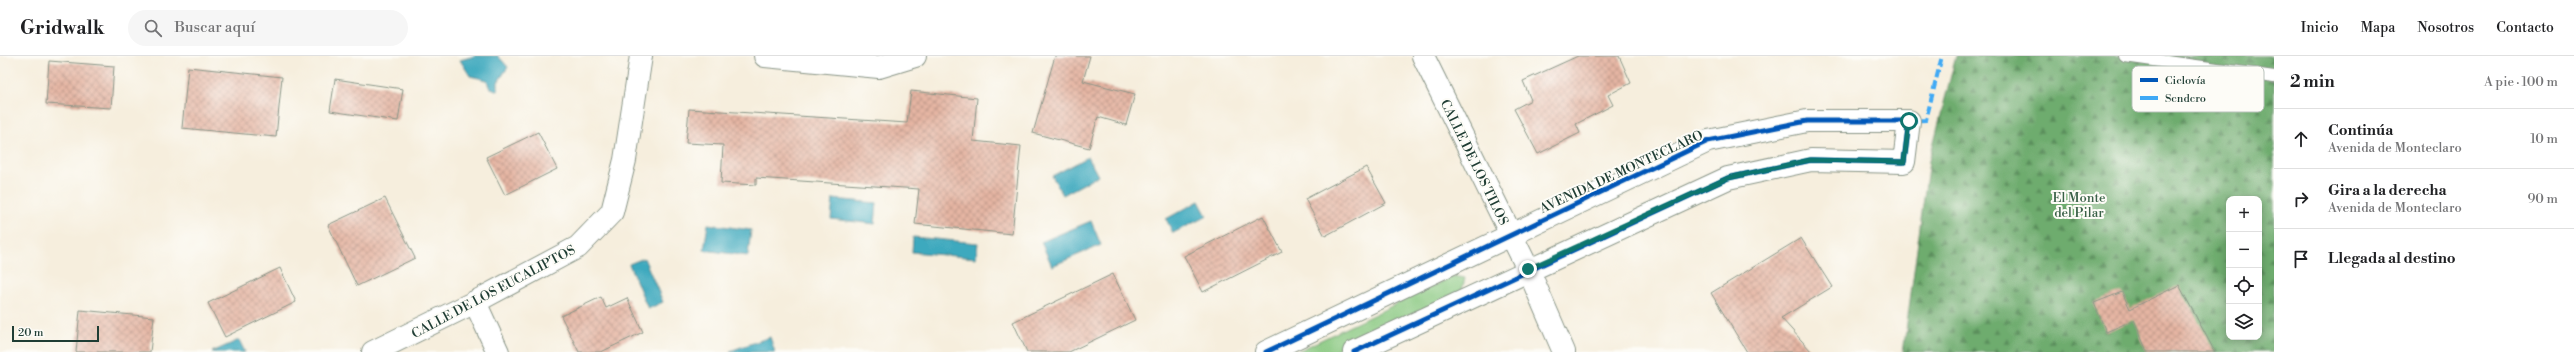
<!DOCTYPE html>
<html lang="es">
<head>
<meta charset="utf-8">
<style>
	:root { --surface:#fff; --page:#f6f6f6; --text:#202124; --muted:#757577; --line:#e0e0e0 }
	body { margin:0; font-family:"Libre Bodoni",serif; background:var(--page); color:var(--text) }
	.controls { position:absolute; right:12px; bottom:12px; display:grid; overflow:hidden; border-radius:8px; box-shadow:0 2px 10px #0003 }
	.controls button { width:36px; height:36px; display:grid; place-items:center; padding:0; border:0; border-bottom:1px solid var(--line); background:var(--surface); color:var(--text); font:20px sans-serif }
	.scale { position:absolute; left:12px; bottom:10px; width:87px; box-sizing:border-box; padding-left:4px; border:2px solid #1f3d34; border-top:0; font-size:11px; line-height:14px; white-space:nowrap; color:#1f3d34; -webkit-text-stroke:3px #fdfcf7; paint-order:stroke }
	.stop { position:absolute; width:12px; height:12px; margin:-9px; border:3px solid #0f766e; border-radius:50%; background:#fff }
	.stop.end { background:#0f766e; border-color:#fff; box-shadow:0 1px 4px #0008 }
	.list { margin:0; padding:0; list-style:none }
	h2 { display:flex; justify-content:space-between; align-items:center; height:52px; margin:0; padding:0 16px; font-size:17px }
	h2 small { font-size:13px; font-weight:400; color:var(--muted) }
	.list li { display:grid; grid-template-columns:26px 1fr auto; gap:12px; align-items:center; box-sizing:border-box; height:60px; padding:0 16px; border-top:1px solid var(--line) }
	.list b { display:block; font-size:15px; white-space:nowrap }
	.list p { margin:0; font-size:13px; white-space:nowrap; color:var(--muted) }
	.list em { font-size:13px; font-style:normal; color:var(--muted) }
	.icon { flex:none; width:22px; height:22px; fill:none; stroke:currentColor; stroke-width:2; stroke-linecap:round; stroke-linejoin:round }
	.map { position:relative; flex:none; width:2274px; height:296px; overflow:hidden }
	header { display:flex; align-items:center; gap:24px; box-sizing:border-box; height:56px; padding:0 20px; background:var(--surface); border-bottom:1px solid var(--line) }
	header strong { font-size:19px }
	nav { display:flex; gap:22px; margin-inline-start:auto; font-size:14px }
	.search { width:280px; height:36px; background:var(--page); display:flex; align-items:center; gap:10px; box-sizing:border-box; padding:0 14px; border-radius:22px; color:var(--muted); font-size:15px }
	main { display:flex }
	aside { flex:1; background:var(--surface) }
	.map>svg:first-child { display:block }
	.forest { fill:url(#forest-firs); stroke:#467451; fill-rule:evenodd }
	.garden { fill:#88c880; stroke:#54825a }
	.water { fill:#3ea9be; stroke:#2e7379 }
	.building { fill:url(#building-cross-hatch) }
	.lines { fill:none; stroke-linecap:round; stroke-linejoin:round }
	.lane-casing { stroke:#8a9688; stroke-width:14 }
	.street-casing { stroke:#8a9688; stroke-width:24 }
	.lane { stroke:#fff; stroke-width:12 }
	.street { stroke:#fff; stroke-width:22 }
	.quiet { stroke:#3fa9f5; stroke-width:4; stroke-dasharray:8 4; stroke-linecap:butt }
	.cycleway-casing { stroke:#fdfcf7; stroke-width:8 }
	.cycleway { stroke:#0057b8; stroke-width:5 }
	.route { stroke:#0f766e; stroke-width:5 }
	.labels { text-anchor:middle; stroke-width:4; stroke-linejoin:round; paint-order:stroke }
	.street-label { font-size:13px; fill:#1f3d34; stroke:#fdfcf7 }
	.park-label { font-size:13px; fill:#396047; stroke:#fdfcf7 }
	.key { fill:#fdfcf7; stroke:#bac3bc; stroke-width:1 }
	.key-label { font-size:11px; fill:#1f3d34 }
</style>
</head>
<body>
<header>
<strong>Gridwalk</strong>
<div class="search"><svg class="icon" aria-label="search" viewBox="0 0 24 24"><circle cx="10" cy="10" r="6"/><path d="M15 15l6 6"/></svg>Buscar aquí</div>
<nav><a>Inicio</a><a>Mapa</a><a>Nosotros</a><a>Contacto</a></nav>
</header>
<main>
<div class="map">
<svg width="2274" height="296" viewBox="0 0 2274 296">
	<defs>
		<pattern id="forest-firs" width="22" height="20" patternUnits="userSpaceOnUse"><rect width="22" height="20" fill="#6eac6e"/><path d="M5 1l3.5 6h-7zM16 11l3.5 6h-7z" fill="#5a8d5b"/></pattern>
		<pattern id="building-cross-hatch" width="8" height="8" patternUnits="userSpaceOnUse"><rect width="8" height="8" fill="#e5b5a3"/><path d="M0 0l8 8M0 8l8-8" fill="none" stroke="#b99486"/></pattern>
	</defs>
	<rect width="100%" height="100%" fill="#fdfcf7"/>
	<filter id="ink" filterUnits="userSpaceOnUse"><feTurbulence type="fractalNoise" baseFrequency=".025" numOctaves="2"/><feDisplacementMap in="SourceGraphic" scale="8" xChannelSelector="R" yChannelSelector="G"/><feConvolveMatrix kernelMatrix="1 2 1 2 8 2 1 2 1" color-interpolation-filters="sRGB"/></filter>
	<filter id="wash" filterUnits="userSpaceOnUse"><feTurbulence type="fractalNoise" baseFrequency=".012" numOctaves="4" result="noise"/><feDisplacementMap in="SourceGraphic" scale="16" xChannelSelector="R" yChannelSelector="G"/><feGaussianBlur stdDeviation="0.9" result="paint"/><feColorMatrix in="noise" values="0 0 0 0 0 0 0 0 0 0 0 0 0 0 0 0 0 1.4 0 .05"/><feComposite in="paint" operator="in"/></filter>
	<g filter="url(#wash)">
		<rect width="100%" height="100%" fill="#f6eedd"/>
		<path class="forest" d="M 1956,0 L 2274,0 L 2274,296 L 1903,296 L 1929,105 ZM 2229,143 L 2259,143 L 2259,281 L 2229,281 Z"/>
		<path class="garden" d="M 1454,220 L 1465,222 L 1462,234 L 1332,296 L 1296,296 Z"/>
		<g class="water">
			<path d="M 475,0 L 498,0 L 508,11 L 498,26 L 498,35 L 489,31 L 487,24 L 470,20 L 460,4 Z"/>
			<path d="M 1088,101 L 1098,120 L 1063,139 L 1052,120 Z"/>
			<path d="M 833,143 L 877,147 L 875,168 L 831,163 Z"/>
			<path d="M 1199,145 L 1207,160 L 1173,177 L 1166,163 Z"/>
			<path d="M 1091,165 L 1101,189 L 1052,210 L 1041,186 Z"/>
			<path d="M 708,168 L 751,174 L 748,200 L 704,194 Z"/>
			<path d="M 913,181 L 978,187 L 976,202 L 912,196 Z"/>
			<path d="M 644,202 L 663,246 L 648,253 L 629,208 Z"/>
			<path d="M 770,281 L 775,296 L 731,296 L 730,295 Z"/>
			<path d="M 239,284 L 245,296 L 212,296 Z"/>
		</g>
		<g id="blocks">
			<g class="building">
				<path d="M 1055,0 L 1090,0 L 1083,25 L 1135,38 L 1126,69 L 1098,61 L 1089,92 L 1033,77 Z"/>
				<path d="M 1578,0 L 1619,0 L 1631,27 L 1608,39 L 1613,49 L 1576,68 L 1580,77 L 1538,98 L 1514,53 L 1531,44 L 1523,25 Z"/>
				<path d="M 49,5 L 114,10 L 111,52 L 46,48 Z"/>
				<path d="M 188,11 L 282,21 L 276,81 L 182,72 Z"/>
				<path d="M 335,23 L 403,33 L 398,65 L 330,55 Z"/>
				<path d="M 911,35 L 977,42 L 973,85 L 1021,90 L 1012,178 L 915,168 L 919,133 L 756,122 L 756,129 L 721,127 L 723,89 L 686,87 L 689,53 L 907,67 Z"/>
				<path d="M 538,76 L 557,113 L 505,139 L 486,101 Z"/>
				<path d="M 1366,111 L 1386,147 L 1325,180 L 1305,143 Z"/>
				<path d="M 385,142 L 415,202 L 357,230 L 328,169 Z"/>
				<path d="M 1263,160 L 1282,196 L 1203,236 L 1184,200 Z"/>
				<path d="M 1801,182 L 1832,231 L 1781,262 L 1812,296 L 1747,296 L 1711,237 Z"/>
				<path d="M 280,212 L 296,246 L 225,281 L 208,247 Z"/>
				<path d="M 1113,218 L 1135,264 L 1069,296 L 1027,296 L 1013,266 Z"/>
				<path d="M 2179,229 L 2215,296 L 2147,296 L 2134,264 L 2106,276 L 2094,247 L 2122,236 L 2130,253 Z"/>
				<path d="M 601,241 L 606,252 L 627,242 L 643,276 L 601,296 L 579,296 L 561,260 Z"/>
				<path d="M 80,254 L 154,261 L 150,296 L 76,296 Z"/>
			</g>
		</g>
	</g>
	<g filter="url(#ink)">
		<use href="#blocks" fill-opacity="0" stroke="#8a9688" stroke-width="1"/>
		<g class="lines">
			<defs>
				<path id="lane" d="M 2125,0 L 2274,21"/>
				<g id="street">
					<path d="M 765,0 L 879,11 L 915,0"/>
					<path d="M 1423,0 L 1528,213 L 1564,296"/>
					<path d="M 475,246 L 498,296"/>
					<path d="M 373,296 L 475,246 L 578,191 L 612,156 L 625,104 L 641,0"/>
					<path d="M 1266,296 L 1708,85 L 1807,65 L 1909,65 L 1904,106 L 1811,104 L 1728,122 L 1354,296"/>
				</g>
			</defs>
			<use href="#lane" class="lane-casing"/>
			<use href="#street" class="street-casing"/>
			<use href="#lane" class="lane"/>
			<use href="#street" class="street"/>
			<path class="quiet" d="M 1909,65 L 1926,64 L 1942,0"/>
			<defs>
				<path id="cycleway" d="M 1266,296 L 1708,85 L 1807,65 L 1909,65 L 1904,106 L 1811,104 L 1728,122 L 1354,296"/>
			</defs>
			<use href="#cycleway" class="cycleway-casing"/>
			<use href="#cycleway" class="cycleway"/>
		</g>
	</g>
	<g class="lines" filter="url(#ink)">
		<path class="route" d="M 1528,213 L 1728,122 L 1810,104 L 1904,106 L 1909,65"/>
	</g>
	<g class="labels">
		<g class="street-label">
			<text transform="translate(1475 106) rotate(64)" y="5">CALLE DE LOS TILOS</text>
			<text transform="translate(1621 115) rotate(-25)" y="5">AVENIDA DE MONTECLARO</text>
			<text transform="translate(493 235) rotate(-28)" y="5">CALLE DE LOS EUCALIPTOS</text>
		</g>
		<g class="park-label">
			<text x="2079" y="146">El Monte<tspan x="2079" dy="15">del Pilar</tspan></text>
		</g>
	</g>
	<rect x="2132" y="10" width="132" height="46" rx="6" class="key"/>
	<rect x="2140" y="22" width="18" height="4" fill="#0057b8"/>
	<rect x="2140" y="40" width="18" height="4" fill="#3fa9f5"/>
	<g class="key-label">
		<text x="2165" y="28">Ciclovía</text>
		<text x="2165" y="46">Sendero</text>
	</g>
</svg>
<div class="controls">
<button>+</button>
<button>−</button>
<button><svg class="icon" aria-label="locate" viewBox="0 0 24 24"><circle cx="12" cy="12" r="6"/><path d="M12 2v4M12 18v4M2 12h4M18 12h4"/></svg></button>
<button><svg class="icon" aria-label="layers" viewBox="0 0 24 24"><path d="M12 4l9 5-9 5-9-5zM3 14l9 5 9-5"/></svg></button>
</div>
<div class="scale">20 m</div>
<div class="stop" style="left:1909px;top:65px"></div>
<div class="stop end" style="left:1528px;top:213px"></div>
</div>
<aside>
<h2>2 min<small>A pie · 100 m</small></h2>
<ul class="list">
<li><svg class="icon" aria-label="ahead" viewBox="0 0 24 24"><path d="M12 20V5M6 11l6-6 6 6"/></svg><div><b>Continúa</b><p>Avenida de Monteclaro</p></div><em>10 m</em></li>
<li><svg class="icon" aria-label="right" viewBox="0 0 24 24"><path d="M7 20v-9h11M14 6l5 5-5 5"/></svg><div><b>Gira a la derecha</b><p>Avenida de Monteclaro</p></div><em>90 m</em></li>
<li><svg class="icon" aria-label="arrive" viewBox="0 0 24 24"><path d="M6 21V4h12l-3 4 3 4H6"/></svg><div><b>Llegada al destino</b></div></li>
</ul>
</aside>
</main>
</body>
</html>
